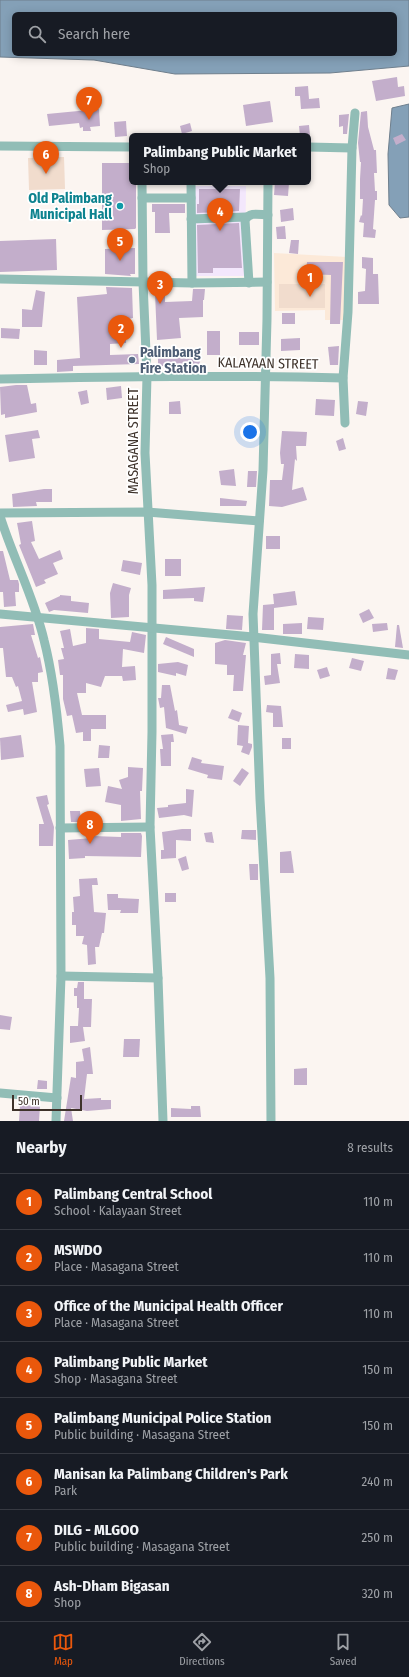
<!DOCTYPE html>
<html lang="en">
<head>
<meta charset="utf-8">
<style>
	:root { --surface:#171b24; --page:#242831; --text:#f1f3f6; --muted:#9ea1a6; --line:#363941; --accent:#ea580c }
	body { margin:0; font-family:"Fira Sans Condensed",sans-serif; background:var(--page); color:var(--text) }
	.scale { position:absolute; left:12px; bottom:10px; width:70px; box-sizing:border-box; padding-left:4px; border:2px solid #3e322a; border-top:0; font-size:11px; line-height:14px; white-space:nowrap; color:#3e322a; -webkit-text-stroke:3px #fff; paint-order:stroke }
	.you { position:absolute; left:250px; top:432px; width:14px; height:14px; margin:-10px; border:3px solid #fff; border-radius:50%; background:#1a73e8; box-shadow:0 0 0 6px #1a73e833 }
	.badge { display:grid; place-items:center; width:26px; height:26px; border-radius:50%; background:var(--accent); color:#fff; font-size:13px; font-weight:700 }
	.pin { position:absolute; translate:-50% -33px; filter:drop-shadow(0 1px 2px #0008) }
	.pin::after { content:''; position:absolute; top:21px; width:14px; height:12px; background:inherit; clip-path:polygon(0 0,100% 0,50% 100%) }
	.popup { position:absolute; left:129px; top:133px; width:182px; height:52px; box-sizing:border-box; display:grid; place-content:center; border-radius:6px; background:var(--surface); filter:drop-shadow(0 1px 3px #0005); font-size:13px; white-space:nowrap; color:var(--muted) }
	.popup b { font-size:15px; color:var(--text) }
	.popup::after { content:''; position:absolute; left:50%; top:100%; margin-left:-8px; border:8px solid transparent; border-top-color:var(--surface) }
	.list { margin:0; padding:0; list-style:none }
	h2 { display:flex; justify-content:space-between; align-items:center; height:52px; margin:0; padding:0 16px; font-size:17px }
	h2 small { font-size:13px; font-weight:400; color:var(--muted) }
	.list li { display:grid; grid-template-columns:26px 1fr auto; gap:12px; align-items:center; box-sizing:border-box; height:56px; padding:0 16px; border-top:1px solid var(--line) }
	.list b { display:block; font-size:15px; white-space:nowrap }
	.list p { margin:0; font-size:13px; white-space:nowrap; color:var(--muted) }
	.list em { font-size:13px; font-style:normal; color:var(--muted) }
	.icon { flex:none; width:22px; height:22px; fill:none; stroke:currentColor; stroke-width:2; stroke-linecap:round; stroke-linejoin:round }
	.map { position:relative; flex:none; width:409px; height:1121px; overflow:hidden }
	.search { position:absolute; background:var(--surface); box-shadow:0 2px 10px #0003; left:12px; right:12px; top:12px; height:44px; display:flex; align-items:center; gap:10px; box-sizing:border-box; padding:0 14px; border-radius:6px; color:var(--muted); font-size:15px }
	.sheet { height:500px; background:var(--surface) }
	nav { display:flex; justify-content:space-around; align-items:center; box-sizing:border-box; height:56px; border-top:1px solid var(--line); background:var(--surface); font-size:11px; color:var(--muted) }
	nav a { display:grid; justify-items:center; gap:2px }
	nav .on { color:var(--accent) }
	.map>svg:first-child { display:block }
	.commercial { fill:#f3e7fc }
	.education { fill:#fce9d8 }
	.green { fill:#f1dccd }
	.water { fill:#84a0b7; stroke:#6f7f8d; fill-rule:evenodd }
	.building { fill:#c3aecb }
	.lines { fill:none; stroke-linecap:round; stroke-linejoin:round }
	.minor { stroke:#91bdb6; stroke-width:9 }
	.culture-dot { fill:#0f9aa8; stroke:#fff; stroke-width:1.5 }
	.service-dot { fill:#5c6f8a; stroke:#fff; stroke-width:1.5 }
	.labels { text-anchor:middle; stroke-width:3.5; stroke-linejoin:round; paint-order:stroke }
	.culture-label { font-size:14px; font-weight:bold; fill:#0d838f; stroke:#fff; text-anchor:end }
	.service-label { font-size:14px; font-weight:bold; fill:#4e5e75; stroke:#fff; text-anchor:start }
	.street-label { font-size:14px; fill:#3e322a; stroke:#fff }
</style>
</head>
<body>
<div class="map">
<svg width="409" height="1121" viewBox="0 0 409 1121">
	<rect width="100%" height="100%" fill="#fbf5f1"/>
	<path class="commercial" d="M 194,186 L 246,186 L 245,276 L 194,276 Z"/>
	<path class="education" d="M 274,253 L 347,257 L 346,320 L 325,320 L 325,310 L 275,311 Z"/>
	<g class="green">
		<path d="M 64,157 L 65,189 L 29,190 L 28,158 Z"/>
		<rect x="279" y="284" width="46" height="24"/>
	</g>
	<g class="water">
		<path d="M 0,0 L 409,0 L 409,66 L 330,73 L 175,74 L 94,60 L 0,57 ZM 14,14 L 395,14 L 395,54 L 14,54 Z"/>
		<path d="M 409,104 L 409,217 L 400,218 L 389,205 L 388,154 L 392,108 Z"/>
	</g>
	<g class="building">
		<path d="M 397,77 L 398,87 L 404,86 L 405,96 L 376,101 L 372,81 Z"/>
		<path d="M 308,86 L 309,99 L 319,98 L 320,108 L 301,109 L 300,96 L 295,96 L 295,87 Z"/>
		<path d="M 270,101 L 273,122 L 246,126 L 243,105 Z"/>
		<path d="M 99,109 L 100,126 L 90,127 L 91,131 L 83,131 L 83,127 L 80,128 L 79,123 L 49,126 L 47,114 Z"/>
		<path d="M 367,111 L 368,127 L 374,150 L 376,150 L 377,173 L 374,173 L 375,191 L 377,191 L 377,200 L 375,200 L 373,229 L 376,230 L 375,238 L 363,237 L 364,223 L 359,222 L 361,215 L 362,216 L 363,199 L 360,199 L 360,179 L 361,162 L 360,162 L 358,143 L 361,112 Z"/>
		<path d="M 349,114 L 347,134 L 343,134 L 343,126 L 339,127 L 339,115 Z"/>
		<path d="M 126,121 L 127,136 L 115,137 L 114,122 Z"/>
		<path d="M 190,123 L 192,131 L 182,134 L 180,126 Z"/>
		<path d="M 309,125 L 310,136 L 300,136 L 299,126 Z"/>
		<path d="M 402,134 L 406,140 L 396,145 L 393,138 Z"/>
		<path d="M 102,163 L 132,163 L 132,182 L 136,182 L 136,228 L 135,229 L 102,230 Z"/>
		<path d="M 275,182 L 289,183 L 288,196 L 274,195 Z"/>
		<path d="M 199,189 L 240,189 L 239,211 L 197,213 L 197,204 L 199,204 Z"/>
		<path d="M 152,204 L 185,204 L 185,213 L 169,213 L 170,233 L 155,233 L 155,212 L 152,212 Z"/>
		<path d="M 293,208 L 294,220 L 281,222 L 280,210 Z"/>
		<path d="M 239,223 L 242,268 L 213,268 L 213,273 L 198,273 L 197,225 Z"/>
		<path d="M 285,226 L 286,239 L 277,239 L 276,227 Z"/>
		<path d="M 56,239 L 57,270 L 0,272 L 0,241 Z"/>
		<path d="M 291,240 L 299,240 L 298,254 L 289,253 Z"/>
		<path d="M 135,248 L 135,274 L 130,274 L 131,276 L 105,274 L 105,249 Z"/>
		<path d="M 362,257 L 373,258 L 373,274 L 378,274 L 379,304 L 358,304 L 358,292 L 365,291 L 366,269 L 362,268 Z"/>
		<path d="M 307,262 L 343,262 L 340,324 L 330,324 L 331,275 L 306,274 Z"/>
		<path d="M 106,287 L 132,288 L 133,318 L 128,319 L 128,338 L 126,339 L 126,343 L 110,344 L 110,355 L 138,354 L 139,364 L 73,366 L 73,371 L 57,372 L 57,360 L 80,358 L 77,297 L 107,294 Z"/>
		<path d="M 193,289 L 205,289 L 204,300 L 203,300 L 203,317 L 179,318 L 181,338 L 157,340 L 155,293 L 165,292 L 165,302 L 192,301 Z"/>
		<path d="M 36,290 L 45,292 L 42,327 L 22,327 L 22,309 L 32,310 Z"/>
		<rect x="282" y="313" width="13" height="11"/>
		<path d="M 1,328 L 20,329 L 19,339 L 1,338 Z"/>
		<rect x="207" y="331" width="13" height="24"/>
		<rect x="239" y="332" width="20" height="13"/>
		<path d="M 300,338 L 300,350 L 281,351 L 281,339 Z"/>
		<path d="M 339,346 L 338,365 L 330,365 L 328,347 Z"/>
		<path d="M 34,350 L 47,351 L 47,365 L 34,365 Z"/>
		<path d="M 199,351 L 200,366 L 158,366 L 158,354 L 183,354 L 183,352 Z"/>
		<path d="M 16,385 L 27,385 L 31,404 L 36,403 L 37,412 L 5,418 L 5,414 L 1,415 L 0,387 Z"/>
		<path d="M 121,386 L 122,398 L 107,400 L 106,388 Z"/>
		<path d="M 87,390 L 89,403 L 81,405 L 78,392 Z"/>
		<path d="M 316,399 L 335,400 L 334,416 L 315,415 Z"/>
		<path d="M 180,401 L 181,414 L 169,414 L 169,402 Z"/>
		<path d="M 358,401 L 368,402 L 366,416 L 356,414 Z"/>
		<path d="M 38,430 L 40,438 L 32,439 L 35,458 L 9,462 L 5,435 Z"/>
		<path d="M 282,431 L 307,432 L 306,446 L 296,446 L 297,461 L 295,459 L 292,490 L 303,487 L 307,500 L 282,507 L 269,506 L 270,480 L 282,480 L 284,464 L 281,464 L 280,453 Z"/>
		<path d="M 343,438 L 346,449 L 339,451 L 336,441 Z"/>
		<path d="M 234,469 L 236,486 L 221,485 L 219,471 Z"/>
		<path d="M 248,471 L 257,471 L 256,487 L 247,487 Z"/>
		<path d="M 44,489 L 52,489 L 52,502 L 36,502 L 37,506 L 13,507 L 12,494 Z"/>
		<path d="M 220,498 L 247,501 L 246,506 L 220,506 Z"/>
		<path d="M 32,521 L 35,541 L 31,542 L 39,559 L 60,550 L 63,559 L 53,563 L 58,574 L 44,580 L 46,583 L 36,587 L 19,545 L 21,544 L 17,523 Z"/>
		<rect x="266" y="536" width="14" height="13"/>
		<path d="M 0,551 L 3,551 L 10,580 L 18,580 L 19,584 L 19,592 L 15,592 L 16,606 L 4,607 L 3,592 L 0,592 Z"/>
		<rect x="165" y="559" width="16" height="17"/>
		<path d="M 123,560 L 142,563 L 140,575 L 121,571 Z"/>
		<path d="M 113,583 L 131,588 L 129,595 L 129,617 L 111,618 L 110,593 Z"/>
		<path d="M 205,587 L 203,602 L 194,601 L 194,598 L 163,599 L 163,590 Z"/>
		<path d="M 295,591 L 297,605 L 274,608 L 274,630 L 262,630 L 263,605 L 274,604 L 273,594 Z"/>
		<path d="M 60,595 L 71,596 L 71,601 L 89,603 L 88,613 L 54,610 L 49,612 L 45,603 L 60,596 Z"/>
		<path d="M 369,609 L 374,618 L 363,623 L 359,614 Z"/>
		<path d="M 227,615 L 243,616 L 242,630 L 226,629 Z"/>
		<path d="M 308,617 L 324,618 L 323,630 L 307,629 Z"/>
		<path d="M 302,623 L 302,634 L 283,634 L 283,624 Z"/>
		<path d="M 387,623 L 388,630 L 373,632 L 372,624 Z"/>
		<path d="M 33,624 L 35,635 L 31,635 L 38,658 L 40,657 L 43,672 L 38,673 L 38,682 L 32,682 L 37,712 L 24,715 L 23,709 L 8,712 L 6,705 L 22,701 L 18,686 L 16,687 L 12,677 L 6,677 L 3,648 L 0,648 L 0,627 Z"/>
		<path d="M 397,625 L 399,625 L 403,648 L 395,647 Z"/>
		<path d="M 86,628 L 99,629 L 99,639 L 130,642 L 132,632 L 146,635 L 144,653 L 123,649 L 122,667 L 135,666 L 136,680 L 123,681 L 122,676 L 105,676 L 101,687 L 86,683 L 86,693 L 77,693 L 82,715 L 106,715 L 106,729 L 91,729 L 91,741 L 83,741 L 83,732 L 76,733 L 72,715 L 67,716 L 63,699 L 63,675 L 60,675 L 58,660 L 64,659 L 61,648 L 64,648 L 60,631 L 70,629 L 73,646 L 86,643 Z"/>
		<path d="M 166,637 L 194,649 L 194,657 L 163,644 Z"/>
		<path d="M 225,640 L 246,643 L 243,655 L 246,655 L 243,691 L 233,691 L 234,675 L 227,675 L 227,665 L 215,664 L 215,643 Z"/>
		<path d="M 280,653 L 281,664 L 277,664 L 280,683 L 265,685 L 264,676 L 271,675 L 271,654 Z"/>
		<path d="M 295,654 L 309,655 L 309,669 L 294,668 Z"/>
		<path d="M 352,658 L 364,661 L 361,671 L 349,668 Z"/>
		<path d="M 178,662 L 188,665 L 186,676 L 176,673 L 176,676 L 158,672 L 158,664 Z"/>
		<path d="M 327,667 L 330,676 L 320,679 L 317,670 Z"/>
		<path d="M 388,668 L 398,670 L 395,680 L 386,679 Z"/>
		<path d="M 162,685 L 170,685 L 175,711 L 177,710 L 179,725 L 188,727 L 186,734 L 166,728 L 164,707 L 160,708 L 158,698 L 161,698 Z"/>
		<path d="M 267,705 L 281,706 L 283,727 L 273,727 L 273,713 L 266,712 Z"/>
		<path d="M 232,709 L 242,713 L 239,722 L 228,718 Z"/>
		<path d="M 238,725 L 249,726 L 248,743 L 252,744 L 252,747 L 249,755 L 241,752 L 243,746 L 237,745 Z"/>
		<path d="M 173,734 L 174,742 L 171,742 L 171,766 L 161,766 L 160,749 L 163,749 L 161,735 Z"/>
		<path d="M 21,735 L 24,757 L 1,760 L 0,738 Z"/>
		<rect x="282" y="738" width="9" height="11"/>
		<path d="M 99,745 L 110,746 L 109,758 L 98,758 Z"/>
		<path d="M 192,757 L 202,760 L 201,763 L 224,766 L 222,780 L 207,778 L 208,775 L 188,769 Z"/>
		<path d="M 128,767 L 143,768 L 142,791 L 140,791 L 141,819 L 121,821 L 121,805 L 105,802 L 108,786 L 122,789 L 119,780 L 128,777 Z"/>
		<path d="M 99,768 L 101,786 L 86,787 L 84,769 Z"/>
		<path d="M 242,768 L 249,773 L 240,786 L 233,781 Z"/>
		<path d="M 186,789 L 194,790 L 192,817 L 184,815 L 159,818 L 157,808 L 168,807 L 168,805 L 186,803 Z"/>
		<path d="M 47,795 L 49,804 L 47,805 L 54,827 L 53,846 L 39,846 L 39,824 L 44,824 L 36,797 Z"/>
		<path d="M 70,811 L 80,811 L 81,822 L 71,822 Z"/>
		<path d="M 182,829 L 191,829 L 191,841 L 176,840 L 176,858 L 161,859 L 161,850 L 164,850 L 162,832 Z"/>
		<path d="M 242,830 L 256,830 L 256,840 L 241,839 Z"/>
		<path d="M 212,832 L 214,843 L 206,842 L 204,833 Z"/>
		<path d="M 121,833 L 141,833 L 142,836 L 141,857 L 85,856 L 85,858 L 69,859 L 68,840 L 92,838 L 92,836 L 121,837 Z"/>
		<path d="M 291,851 L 294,873 L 280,873 L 280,852 Z"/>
		<path d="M 186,856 L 189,869 L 182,871 L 178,859 Z"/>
		<path d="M 249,864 L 258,864 L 258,880 L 250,880 Z"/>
		<path d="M 97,878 L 98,885 L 92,885 L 94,912 L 106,913 L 104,933 L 102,933 L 99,947 L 95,947 L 96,964 L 88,965 L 87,945 L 82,944 L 84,936 L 76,936 L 76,925 L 72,925 L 72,912 L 74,912 L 73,897 L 80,896 L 79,879 Z"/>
		<rect x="165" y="893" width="11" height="9"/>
		<path d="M 107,894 L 118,894 L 118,898 L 139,899 L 138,913 L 120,913 L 121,910 L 108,910 Z"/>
		<path d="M 78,982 L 84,982 L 84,999 L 92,999 L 91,1027 L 83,1027 L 85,1041 L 70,1043 L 70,1026 L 78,1026 L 79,1008 L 77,1008 L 77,996 L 74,996 L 74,988 L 77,988 Z"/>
		<path d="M 0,1015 L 12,1017 L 10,1030 L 0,1029 Z"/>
		<path d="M 124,1039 L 140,1039 L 139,1057 L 123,1057 Z"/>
		<path d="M 90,1047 L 93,1074 L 87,1074 L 84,1099 L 101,1098 L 101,1100 L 111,1100 L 111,1109 L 87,1111 L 71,1108 L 73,1121 L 64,1121 L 71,1077 L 76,1078 L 76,1062 L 84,1061 L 82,1049 Z"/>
		<path d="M 307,1068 L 307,1085 L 294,1085 L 294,1069 Z"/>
		<path d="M 38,1080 L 47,1081 L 47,1089 L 37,1089 Z"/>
		<path d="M 20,1105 L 40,1106 L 39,1121 L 19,1121 Z"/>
		<path d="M 191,1106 L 200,1106 L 201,1117 L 171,1117 L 171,1108 L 191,1109 Z"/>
	</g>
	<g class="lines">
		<g class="minor">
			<path d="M 0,146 L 132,147"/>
			<path d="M 308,147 L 352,148"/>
			<path d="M 142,182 L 143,282 L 147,376 L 145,453 L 152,585 L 152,732 L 150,827 L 158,978 L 163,1121"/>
			<path d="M 191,182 L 192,283"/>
			<path d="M 268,182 L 267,319 L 263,470 L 253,614 L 260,799 L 270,978 L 271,1121"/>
			<path d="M 142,198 L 191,198"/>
			<path d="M 191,219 L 246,217"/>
			<path d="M 0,279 L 192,283 L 267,282"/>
			<path d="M 249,283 L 245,220 C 250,211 260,215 268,215"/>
			<path d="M 0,379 C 115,377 229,375 343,378"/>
			<path d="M 345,423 L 343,378 L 348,312 L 352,148 L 355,113"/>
			<path d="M 0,513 L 147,512 L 259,521"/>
			<path d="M 0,516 C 13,558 34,597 44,640 C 53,675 57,711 60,746 L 61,976 L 56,1121"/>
			<path d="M 0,614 L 253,637 L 409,655"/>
			<path d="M 60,828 L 150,827"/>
			<path d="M 61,976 L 158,978"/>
			<path d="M 0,1093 L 57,1098"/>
		</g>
	</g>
	<circle class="culture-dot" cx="120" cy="206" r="4"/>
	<circle class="service-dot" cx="132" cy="360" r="4"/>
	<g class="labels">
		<g class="culture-label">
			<text x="112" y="203">Old Palimbang<tspan x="112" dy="16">Municipal Hall</tspan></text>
		</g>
		<g class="service-label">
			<text x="140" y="357">Palimbang<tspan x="140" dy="16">Fire Station</tspan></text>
		</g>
		<g class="street-label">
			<text transform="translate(268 363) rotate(1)" y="5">KALAYAAN STREET</text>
			<text transform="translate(133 441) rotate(-90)" y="5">MASAGANA STREET</text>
		</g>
	</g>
</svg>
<div class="scale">50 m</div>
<div class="you"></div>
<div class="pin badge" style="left:310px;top:297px">1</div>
<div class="pin badge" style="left:121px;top:348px">2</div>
<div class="pin badge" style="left:160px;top:304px">3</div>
<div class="pin badge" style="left:220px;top:231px">4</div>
<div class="popup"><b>Palimbang Public Market</b>Shop</div>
<div class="pin badge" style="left:120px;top:261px">5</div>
<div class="pin badge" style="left:46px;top:174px">6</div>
<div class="pin badge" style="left:89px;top:120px">7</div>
<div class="pin badge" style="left:90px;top:844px">8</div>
<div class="search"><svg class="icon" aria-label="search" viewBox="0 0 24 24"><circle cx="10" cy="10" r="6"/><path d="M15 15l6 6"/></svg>Search here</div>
</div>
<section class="sheet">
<h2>Nearby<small>8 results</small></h2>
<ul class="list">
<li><span class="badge">1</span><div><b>Palimbang Central School</b><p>School · Kalayaan Street</p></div><em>110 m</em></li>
<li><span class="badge">2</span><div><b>MSWDO</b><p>Place · Masagana Street</p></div><em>110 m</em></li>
<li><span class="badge">3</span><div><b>Office of the Municipal Health Officer</b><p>Place · Masagana Street</p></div><em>110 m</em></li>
<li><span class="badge">4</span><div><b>Palimbang Public Market</b><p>Shop · Masagana Street</p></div><em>150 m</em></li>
<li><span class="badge">5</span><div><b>Palimbang Municipal Police Station</b><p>Public building · Masagana Street</p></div><em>150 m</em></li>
<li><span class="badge">6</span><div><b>Manisan ka Palimbang Children's Park</b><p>Park</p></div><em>240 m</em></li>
<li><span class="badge">7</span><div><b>DILG - MLGOO</b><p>Public building · Masagana Street</p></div><em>250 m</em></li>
<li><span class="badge">8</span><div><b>Ash-Dham Bigasan</b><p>Shop</p></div><em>320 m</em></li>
</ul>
</section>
<nav>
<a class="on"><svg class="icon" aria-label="map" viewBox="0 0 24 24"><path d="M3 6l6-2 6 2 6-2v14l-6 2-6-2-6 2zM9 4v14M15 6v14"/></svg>Map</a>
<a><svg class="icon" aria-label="directions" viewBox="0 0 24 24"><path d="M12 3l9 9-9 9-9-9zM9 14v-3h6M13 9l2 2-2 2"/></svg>Directions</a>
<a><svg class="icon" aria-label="saved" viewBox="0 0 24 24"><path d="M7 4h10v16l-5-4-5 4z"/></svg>Saved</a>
</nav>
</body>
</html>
